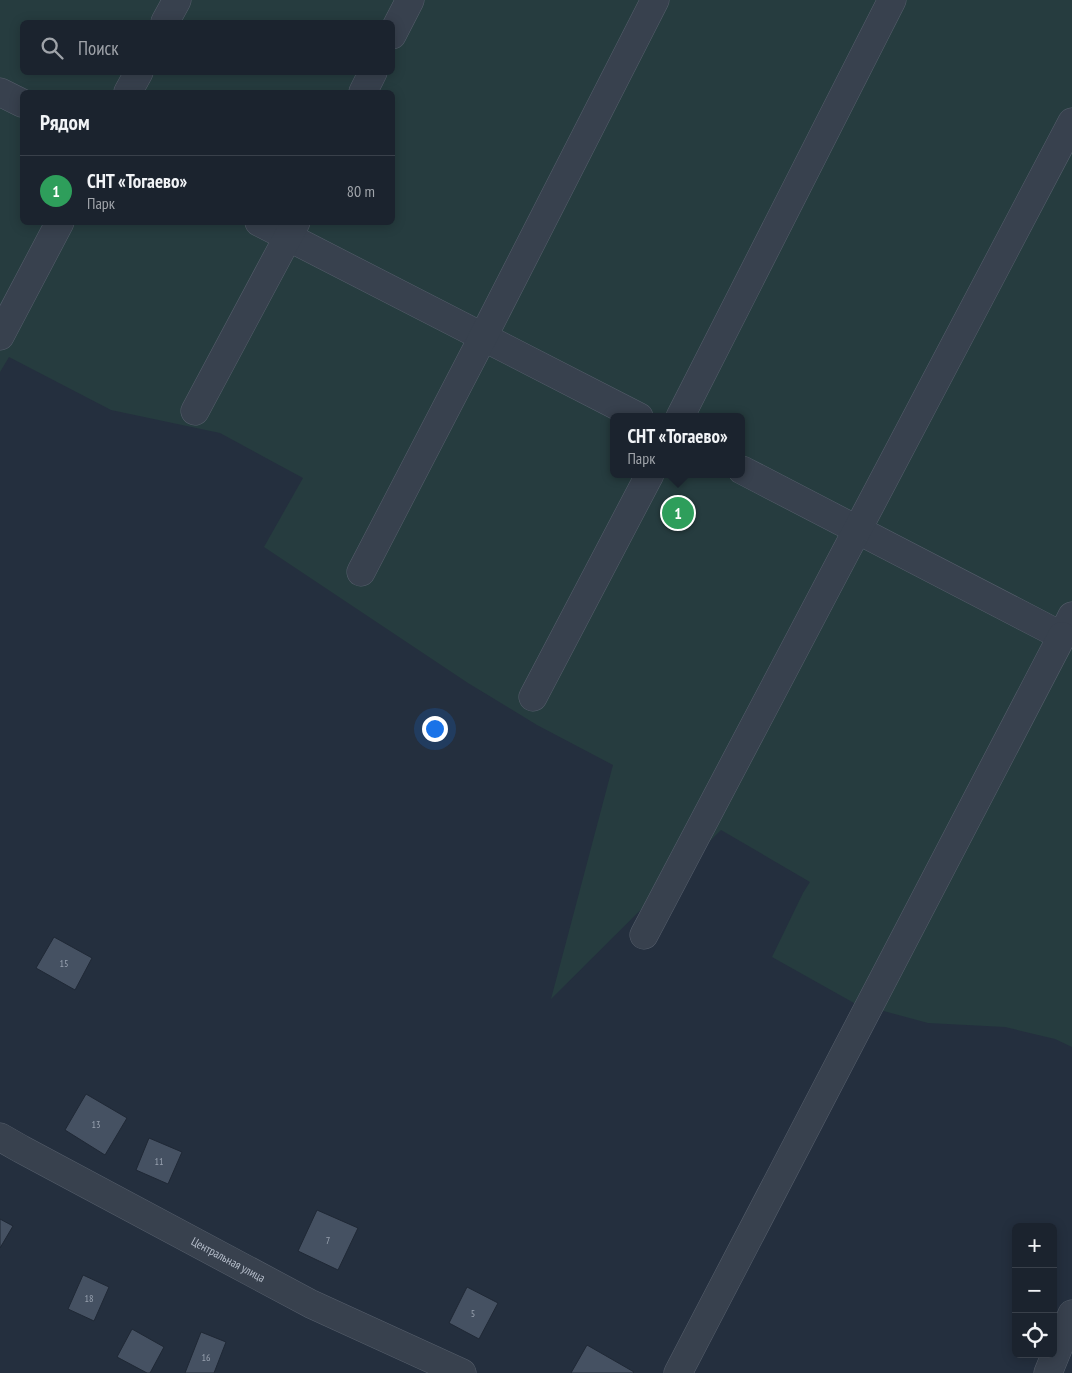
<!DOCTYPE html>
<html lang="ru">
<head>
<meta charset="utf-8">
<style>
	:root { --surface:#1b232e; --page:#242b36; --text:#f1f3f6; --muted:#a0a4aa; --line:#39404a; --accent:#8ab4f8 }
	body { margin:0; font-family:"PT Sans Narrow",sans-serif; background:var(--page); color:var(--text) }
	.controls { position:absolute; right:15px; bottom:15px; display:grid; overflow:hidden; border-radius:8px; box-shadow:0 2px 12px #0003 }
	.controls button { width:45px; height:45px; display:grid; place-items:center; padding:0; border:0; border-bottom:1px solid var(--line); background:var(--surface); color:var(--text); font:25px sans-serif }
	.you { position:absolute; left:434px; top:728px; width:18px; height:18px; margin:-12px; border:4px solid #fff; border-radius:50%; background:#1a73e8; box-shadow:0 0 0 8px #1a73e833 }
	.badge { display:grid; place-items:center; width:32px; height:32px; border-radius:50%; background:var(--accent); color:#fff; font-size:16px; font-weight:700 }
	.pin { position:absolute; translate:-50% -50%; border:2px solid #fff; box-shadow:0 1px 5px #0006 }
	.popup { position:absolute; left:610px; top:413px; width:135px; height:65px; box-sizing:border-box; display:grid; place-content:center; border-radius:8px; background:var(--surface); filter:drop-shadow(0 1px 4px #0005); font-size:16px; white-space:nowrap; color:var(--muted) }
	.popup b { font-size:19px; color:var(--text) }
	.popup::after { content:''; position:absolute; left:50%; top:100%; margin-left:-10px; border:10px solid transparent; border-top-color:var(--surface) }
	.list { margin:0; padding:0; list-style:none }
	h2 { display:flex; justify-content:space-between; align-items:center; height:65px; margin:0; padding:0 20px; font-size:21px }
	h2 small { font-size:16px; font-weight:400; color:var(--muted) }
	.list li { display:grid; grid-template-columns:32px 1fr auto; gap:15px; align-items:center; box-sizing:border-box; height:70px; padding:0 20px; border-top:1px solid var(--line) }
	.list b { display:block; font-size:19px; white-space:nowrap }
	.list p { margin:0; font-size:16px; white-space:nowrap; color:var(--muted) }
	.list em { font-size:16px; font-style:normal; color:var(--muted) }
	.icon { flex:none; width:28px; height:28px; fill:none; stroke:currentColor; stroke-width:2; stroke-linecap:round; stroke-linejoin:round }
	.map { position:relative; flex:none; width:1072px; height:1373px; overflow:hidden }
	.search { position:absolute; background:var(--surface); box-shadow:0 2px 12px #0003; left:20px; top:20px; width:375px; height:55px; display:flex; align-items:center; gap:12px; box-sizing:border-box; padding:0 18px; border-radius:8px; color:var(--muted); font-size:19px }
	.panel { position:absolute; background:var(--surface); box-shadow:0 2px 12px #0003; left:20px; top:90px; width:375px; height:135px; border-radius:8px }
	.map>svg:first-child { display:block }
	.green { fill:#263c3f; fill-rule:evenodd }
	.building { fill:#455162; stroke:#1f2835 }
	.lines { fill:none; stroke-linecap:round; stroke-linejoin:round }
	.minor-casing { stroke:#565f6c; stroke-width:29 }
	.minor { stroke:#38414e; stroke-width:28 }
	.labels { text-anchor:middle; stroke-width:4.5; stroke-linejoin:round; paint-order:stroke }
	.number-label { font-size:10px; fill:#98a1af }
	.street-label { font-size:12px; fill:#b4bcc9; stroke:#1d2633 }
</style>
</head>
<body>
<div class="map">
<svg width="1072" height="1373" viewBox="0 0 1072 1373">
	<rect width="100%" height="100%" fill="#242f3e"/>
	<path class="green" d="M 0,0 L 1072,0 L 1072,1047 L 1055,1039 L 1005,1027 L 928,1023 L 854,1003 L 772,957 L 803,893 L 810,882 L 721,830 L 551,999 L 613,765 L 537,725 L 468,683 L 264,547 L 303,478 L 220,433 L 111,410 L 9,357 L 0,372 ZM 22,22 L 392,22 L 392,72 L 22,72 ZM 22,92 L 392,92 L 392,222 L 22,222 ZM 614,417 L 742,417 L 742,474 L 614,474 Z"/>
	<g class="building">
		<path d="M 54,937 L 92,958 L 75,990 L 36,968 Z"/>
		<path d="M 86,1094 L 127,1118 L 105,1155 L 65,1130 Z"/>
		<path d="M 149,1138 L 182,1152 L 168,1184 L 136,1170 Z"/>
		<path d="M 317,1210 L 358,1228 L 338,1270 L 298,1251 Z"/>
		<path d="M 0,1219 L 13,1226 L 0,1248 Z"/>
		<path d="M 83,1275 L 109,1287 L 94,1321 L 68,1309 Z"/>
		<path d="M 467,1287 L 498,1303 L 479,1339 L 449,1323 Z"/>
		<path d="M 132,1329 L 164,1347 L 150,1373 L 147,1373 L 117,1357 Z"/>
		<path d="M 201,1332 L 226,1342 L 214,1373 L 185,1373 Z"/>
		<path d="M 587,1345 L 634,1372 L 633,1373 L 571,1373 Z"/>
	</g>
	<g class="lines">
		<defs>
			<g id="minor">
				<path d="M 165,22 L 177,0"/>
				<path d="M 392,35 L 410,0"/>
				<path d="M 0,92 L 22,103"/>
				<path d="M 128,92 L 139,72"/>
				<path d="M 363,92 L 373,72"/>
				<path d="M 259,222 L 639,417"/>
				<path d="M 0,336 L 60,222"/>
				<path d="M 195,411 L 296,222"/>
				<path d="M 680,417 L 892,0"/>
				<path d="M 742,470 L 1062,636 L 1072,616"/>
				<path d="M 361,572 L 483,337 L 655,0"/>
				<path d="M 533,697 L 650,474"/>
				<path d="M 644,935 L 1072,122"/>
				<path id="s1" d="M 0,1137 L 21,1149 L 311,1304 L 462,1373"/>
				<path d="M 678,1373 L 1062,636"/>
				<path d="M 1048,1373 L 1072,1314"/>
			</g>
		</defs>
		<use href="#minor" class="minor-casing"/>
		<use href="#minor" class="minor"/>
	</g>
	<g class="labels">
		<g class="number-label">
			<text x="64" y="967">15</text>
			<text x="96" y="1128">13</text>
			<text x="159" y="1165">11</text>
			<text x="328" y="1244">7</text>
			<text x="89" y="1302">18</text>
			<text x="473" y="1317">5</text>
			<text x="206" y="1361">16</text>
		</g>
		<g class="street-label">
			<text dy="4" stroke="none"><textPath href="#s1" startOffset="259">Центральная улица</textPath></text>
		</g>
	</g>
</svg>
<div class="controls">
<button>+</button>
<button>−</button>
<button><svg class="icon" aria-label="locate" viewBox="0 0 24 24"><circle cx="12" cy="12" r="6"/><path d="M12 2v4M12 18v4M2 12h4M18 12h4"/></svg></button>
</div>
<div class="you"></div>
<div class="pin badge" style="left:678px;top:513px;background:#2e9e5b">1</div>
<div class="popup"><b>СНТ «Тогаево»</b>Парк</div>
<div class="search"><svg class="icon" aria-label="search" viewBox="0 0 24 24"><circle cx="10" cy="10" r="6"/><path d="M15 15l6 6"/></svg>Поиск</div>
<section class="panel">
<h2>Рядом<small></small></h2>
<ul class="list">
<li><span class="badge" style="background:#2e9e5b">1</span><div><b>СНТ «Тогаево»</b><p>Парк</p></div><em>80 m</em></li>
</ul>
</section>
</div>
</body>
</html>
